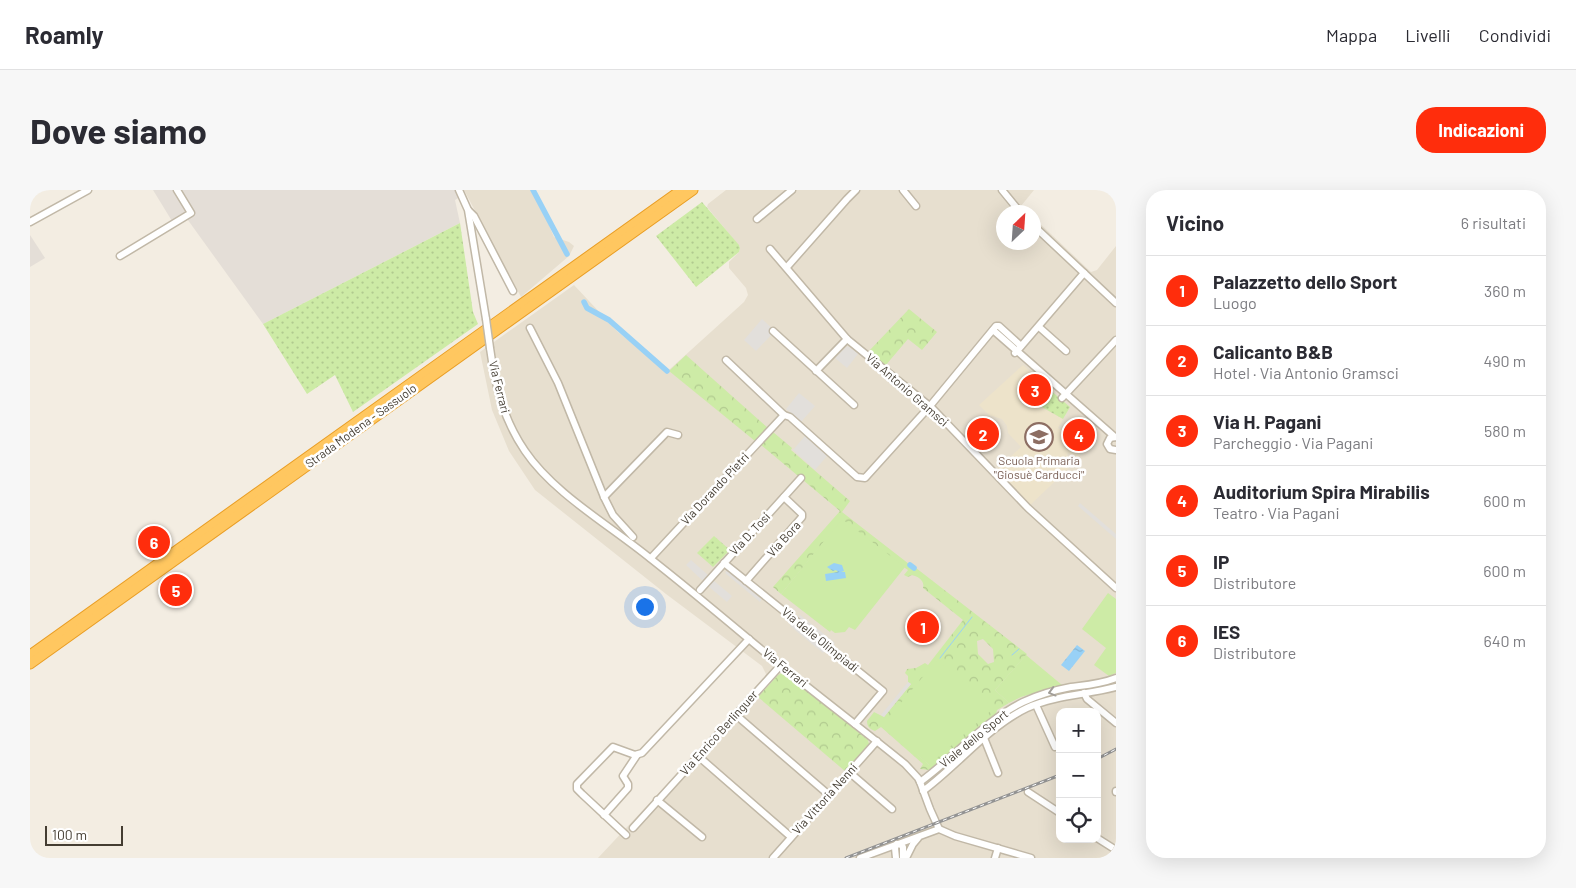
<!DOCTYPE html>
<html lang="it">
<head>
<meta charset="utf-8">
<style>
	:root { --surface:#fff; --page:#f7f7f7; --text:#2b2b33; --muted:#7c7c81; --line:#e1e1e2; --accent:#ff2d0c }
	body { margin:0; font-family:Barlow,sans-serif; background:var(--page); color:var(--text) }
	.controls { position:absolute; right:15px; bottom:15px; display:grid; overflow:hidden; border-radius:10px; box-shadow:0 5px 20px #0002 }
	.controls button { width:45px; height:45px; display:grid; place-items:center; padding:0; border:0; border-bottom:1px solid var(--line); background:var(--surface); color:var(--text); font:25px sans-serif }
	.compass { position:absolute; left:966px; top:15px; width:45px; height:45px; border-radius:50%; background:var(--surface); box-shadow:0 5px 20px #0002; rotate:25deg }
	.scale { position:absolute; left:15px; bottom:12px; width:78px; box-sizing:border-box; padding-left:5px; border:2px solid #443d32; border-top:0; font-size:14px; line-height:18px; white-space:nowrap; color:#443d32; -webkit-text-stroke:4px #fff; paint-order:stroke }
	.you { position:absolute; left:614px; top:416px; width:18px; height:18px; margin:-12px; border:4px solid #fff; border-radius:50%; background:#1a73e8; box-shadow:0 0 0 8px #1a73e833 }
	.badge { display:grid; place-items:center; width:32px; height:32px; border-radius:50%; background:var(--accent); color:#fff; font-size:16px; font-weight:700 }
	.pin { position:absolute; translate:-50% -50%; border:2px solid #fff; box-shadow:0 1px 5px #0006 }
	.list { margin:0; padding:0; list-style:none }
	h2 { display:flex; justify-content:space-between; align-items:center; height:65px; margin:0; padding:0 20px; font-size:21px }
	h2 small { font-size:16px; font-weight:400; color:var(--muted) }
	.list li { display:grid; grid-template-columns:32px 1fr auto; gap:15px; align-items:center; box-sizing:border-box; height:70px; padding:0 20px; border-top:1px solid var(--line) }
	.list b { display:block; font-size:19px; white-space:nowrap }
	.list p { margin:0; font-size:16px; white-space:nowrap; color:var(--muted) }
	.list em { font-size:16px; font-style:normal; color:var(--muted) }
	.icon { flex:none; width:28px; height:28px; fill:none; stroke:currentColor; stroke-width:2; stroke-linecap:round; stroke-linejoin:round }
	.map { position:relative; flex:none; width:1086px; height:668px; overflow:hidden; border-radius:20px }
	header { display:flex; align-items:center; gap:30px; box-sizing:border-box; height:70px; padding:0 25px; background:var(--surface); border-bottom:1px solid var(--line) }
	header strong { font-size:24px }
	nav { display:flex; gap:28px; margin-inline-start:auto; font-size:18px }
	.intro { display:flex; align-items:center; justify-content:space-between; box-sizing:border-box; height:120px; padding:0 30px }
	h1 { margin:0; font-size:35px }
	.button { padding:12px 22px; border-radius:20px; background:var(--accent); color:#fff; font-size:18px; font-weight:700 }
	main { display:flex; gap:30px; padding:0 30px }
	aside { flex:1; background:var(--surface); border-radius:20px; box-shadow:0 5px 20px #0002 }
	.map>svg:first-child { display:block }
	.residential { fill:#e7dfcf; fill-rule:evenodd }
	.industrial { fill:#e4ded7 }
	.education { fill:#ede3ca }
	.grass { fill:url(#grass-dots) }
	.park { fill:url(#park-crowns); fill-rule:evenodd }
	.garden { fill:#cdeba6 }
	.parking { fill:#e2dfdb }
	.water { fill:url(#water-ripples) }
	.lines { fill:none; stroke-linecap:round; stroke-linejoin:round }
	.stream { stroke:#98d1f6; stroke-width:1 }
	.canal { stroke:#98d1f6; stroke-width:5.5 }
	.minor-casing { stroke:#c1b8a7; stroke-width:9 }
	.highway-casing { stroke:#e99e25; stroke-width:11 }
	.minor { stroke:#fff; stroke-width:6 }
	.highway { stroke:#ffc760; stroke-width:9 }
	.rail-casing { stroke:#939393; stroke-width:3 }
	.rail { stroke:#fff; stroke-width:1; stroke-dasharray:4; stroke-linecap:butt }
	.minor-bridge-casing { stroke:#c1b8a7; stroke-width:9; stroke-linecap:butt }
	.minor-bridge { stroke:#fff; stroke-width:6 }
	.oneway { stroke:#a29e98 }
	.labels { text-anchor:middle; stroke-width:5; stroke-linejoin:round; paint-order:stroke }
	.street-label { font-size:12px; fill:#443d32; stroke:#fff }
	.education-label { font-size:12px; fill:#785e54; stroke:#fff }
</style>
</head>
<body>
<header>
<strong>Roamly</strong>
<nav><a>Mappa</a><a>Livelli</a><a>Condividi</a></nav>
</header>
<div class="intro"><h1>Dove siamo</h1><a class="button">Indicazioni</a></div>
<main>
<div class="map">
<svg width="1086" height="668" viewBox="0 0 1086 668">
	<defs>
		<pattern id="grass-dots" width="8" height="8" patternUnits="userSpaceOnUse" patternTransform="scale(1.25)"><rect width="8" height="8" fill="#cdeba6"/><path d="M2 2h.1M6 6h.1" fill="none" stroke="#b1ca8f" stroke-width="1.8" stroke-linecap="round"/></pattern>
		<pattern id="park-crowns" width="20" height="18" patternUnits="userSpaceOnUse" patternTransform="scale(1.25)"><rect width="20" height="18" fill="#cdeba6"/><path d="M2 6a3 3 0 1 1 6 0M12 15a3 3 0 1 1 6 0" fill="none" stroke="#b1ca8f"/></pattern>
		<pattern id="water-ripples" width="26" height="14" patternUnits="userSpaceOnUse" patternTransform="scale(1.25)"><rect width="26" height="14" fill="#98d1f6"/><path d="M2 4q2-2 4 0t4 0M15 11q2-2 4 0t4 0" fill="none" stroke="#84b4d3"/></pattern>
	</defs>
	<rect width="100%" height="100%" fill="#f3ede2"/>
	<g class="residential">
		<path d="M 434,0 L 502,0 L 512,19 L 524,47 L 539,52 L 544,56 L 539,66 L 491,107 Z"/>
		<path d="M 696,0 L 1004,0 L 991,16 L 998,22 L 974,22 L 974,52 L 1004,52 L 1004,28 L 1061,82 L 1067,80 L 1086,56 L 1086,668 L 568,668 L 732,493 L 736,484 L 732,476 L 636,404 L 505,300 L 479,261 L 462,220 L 450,162 L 544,95 L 588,142 L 631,176 L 637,180 L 640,179 L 714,112 L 718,105 L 716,98 L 699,78 L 699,72 L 709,62 L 710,57 L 677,17 L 678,14 ZM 1030,522 L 1067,522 L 1067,649 L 1030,649 Z"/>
	</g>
	<g class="industrial">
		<path d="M 123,0 L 434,0 L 435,4 L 425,10 L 430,33 L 233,134 L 155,26 L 142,31 Z"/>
		<path d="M 0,45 L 15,68 L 0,77 Z"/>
	</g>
	<path class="education" d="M 993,175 L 1015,195 L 1012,202 L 1000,195 L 993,207 L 1033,229 L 1028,238 L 1031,240 L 1036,239 L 1037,251 L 1053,259 L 1048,268 L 1038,263 L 1037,265 L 1040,268 L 1035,273 L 1039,278 L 996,319 L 963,283 L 991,257 L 978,243 L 977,236 L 972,229 L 959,225 L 949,215 Z"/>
	<g class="grass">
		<path d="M 672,12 L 709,55 L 710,58 L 709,62 L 666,97 L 626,46 Z"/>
		<path d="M 430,33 L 443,122 L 448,134 L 323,222 L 305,185 L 277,204 L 233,134 Z"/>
		<path d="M 1020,200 L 1040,217 L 1033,229 L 1010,216 Z"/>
		<path d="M 684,346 L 700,360 L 683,377 L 667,363 Z"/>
	</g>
	<g class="park">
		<path d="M 879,119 L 907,142 L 892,160 L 878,149 L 855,176 L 838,162 Z"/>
		<path d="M 656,165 L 738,238 L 725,251 L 639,181 Z"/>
		<path d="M 743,242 L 762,258 L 761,260 L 820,311 L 812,322 L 879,374 L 879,377 L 886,378 L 997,464 L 965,500 L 979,513 L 967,520 L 966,524 L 899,580 L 890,579 L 893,574 L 851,537 L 845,541 C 840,539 837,537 837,531 L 844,522 L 854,527 L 881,494 L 878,492 L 878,486 L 875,483 L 877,479 L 886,478 L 895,473 L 898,475 L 933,430 L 893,398 C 895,391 889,387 882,385 L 878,387 L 874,385 L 878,380 L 875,378 L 812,330 L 751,404 L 743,397 L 810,321 L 731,255 ZM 953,449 L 963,459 L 964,472 L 958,474 L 948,464 L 947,451 ZM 907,470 L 899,575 L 887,564 Z"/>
		<path d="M 752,483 L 756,483 L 838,550 L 839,554 L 816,582 L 728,507 L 748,485 Z"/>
	</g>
	<g class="garden">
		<path d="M 812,329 L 875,377 L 825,440 L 819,437 L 815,442 L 805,443 L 801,440 L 800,442 L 751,404 Z"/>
		<path d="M 1078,403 L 1086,409 L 1086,483 L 1079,486 L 1064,475 L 1076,458 L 1052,439 Z"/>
		<path d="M 996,465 L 1032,495 L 991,507 L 979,513 L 965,500 Z"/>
		<path d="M 907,470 L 964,518 L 899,575 L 853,534 Z"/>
	</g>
	<g class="parking">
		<path d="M 732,129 L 745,141 L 726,161 L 714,150 Z"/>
		<path d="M 817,156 L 821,158 L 828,164 L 817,178 L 805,168 Z"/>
		<path d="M 769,203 L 785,216 L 771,232 L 756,219 Z"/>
		<path d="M 775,246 L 797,266 L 785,280 L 763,260 Z"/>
		<path d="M 1050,313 L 1086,344 L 1086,349 L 1048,316 Z"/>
		<path d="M 661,370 L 678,385 L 673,391 L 656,375 Z"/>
		<path d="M 698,379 L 732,409 L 730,412 L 695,383 Z"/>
		<path d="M 683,390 L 702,406 L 697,412 L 678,396 Z"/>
		<path d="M 770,425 L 805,453 L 803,456 L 768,428 Z"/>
		<path d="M 762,433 L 796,460 L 793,463 L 760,436 Z"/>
		<path d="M 878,492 L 881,494 L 854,527 L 851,525 Z"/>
	</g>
	<g class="water">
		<path d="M 804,373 L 812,375 L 814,381 L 811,382 L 815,382 L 816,388 L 796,391 L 795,384 L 808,382 L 806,380 L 803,381 L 797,377 Z"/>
		<path d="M 1047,455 L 1055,461 L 1039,481 L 1031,475 Z"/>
	</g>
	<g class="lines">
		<g class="stream">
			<path d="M 982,465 L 989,459"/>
			<path d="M 910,468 L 942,427"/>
		</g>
		<g class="canal">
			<path d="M 503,0 L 537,64"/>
			<path d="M 554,112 L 557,118 L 579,130 L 637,181"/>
			<path d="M 880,375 L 884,378"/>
		</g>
		<defs>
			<g id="minor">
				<path d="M 429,0 L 438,20 L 456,129"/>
				<path d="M 873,0 L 886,16"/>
				<path d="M 972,0 L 990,22"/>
				<path d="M 439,21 L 444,26 L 483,101"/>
				<path d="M 727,29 L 762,0"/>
				<path d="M 0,32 L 58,0"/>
				<path d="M 1004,36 L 1086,113"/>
				<path d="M 740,59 L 817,149 L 902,218 L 998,318 L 1086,398"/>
				<path d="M 90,66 L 161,23 L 147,0"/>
				<path d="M 757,77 L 817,9 L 826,0"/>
				<path d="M 1054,83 L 987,161 L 1085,247"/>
				<path d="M 1009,137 L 1036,161"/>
				<path d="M 500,138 L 528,193 L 574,307 L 583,325 L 603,347"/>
				<path d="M 963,140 L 987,161 L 985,163"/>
				<path d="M 743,141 L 824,215"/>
				<path d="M 460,158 C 465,195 473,229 495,261 C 524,304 581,336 621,369 C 663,402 703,436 744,470 C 787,505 832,539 875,574 L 888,588 L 890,592 L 900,619 L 909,639"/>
				<path d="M 696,170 L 754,225"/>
				<path d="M 786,181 L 817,149"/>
				<path d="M 1032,208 L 1086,150"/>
				<path d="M 1086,247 L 1080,248 L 1077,254 L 1080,259 L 1086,260"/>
				<path d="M 574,307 L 637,242 L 648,245"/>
				<path d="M 621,368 L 754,225 L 760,227 L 827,287 L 835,288 L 900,216 L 966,136 L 969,136 L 991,156"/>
				<path d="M 694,373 L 853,501 L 825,534"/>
				<path d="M 716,391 L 772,327 L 772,324 L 754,307"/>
				<path d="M 670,400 L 771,288"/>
				<path d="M 1054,503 L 1057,509 L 1086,533"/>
				<path d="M 1006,515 L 1025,557"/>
				<path d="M 706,525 L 799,605"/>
				<path d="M 954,548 L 968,583"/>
				<path d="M 668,566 L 761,647"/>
				<path d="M 819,582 L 862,619"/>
				<path d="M 890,592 C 925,567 954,531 993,512 C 1008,505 1025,500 1041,497 C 1057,495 1071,494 1086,488"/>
				<path d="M 893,601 C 927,576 959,536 997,518 C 1026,505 1056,505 1086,497"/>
				<path d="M 1086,601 L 1086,602"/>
				<path d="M 998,602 L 1030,623"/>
				<path d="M 627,610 L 672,647"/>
				<path d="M 574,625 L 598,598 L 598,594 L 593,586 L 607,565"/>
				<path d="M 603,638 L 751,475"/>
				<path d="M 596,645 L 552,604 L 547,599 L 547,594 L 583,557 L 605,565 L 612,563 L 719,449"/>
				<path d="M 1067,648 L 1086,660"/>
				<path d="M 867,654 L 870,654 L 873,657 L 873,668"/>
				<path d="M 743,668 L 847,551"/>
				<path d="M 830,668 L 909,639 L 925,646 L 1001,668"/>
				<path d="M 866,668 L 865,658 L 867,654"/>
				<path d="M 876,668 L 883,654 L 888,648"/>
				<path d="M 965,668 L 968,658"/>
			</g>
			<g id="highway">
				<path d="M 0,465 L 651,0"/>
				<path d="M 0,474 L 663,0"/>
			</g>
		</defs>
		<use href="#minor" class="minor-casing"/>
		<use href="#highway" class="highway-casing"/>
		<use href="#minor" class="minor"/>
		<use href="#highway" class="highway"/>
		<defs>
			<g id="rail">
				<path d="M 1067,569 L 1086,559"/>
				<path d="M 816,668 L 1030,585"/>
			</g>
		</defs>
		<use href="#rail" class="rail-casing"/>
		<use href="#rail" class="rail"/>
		<defs>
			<path id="minor-bridge" d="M 456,129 L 460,158"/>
		</defs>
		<use href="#minor-bridge" class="minor-bridge-casing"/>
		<use href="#minor-bridge" class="minor-bridge"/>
	</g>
	<defs><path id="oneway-chevron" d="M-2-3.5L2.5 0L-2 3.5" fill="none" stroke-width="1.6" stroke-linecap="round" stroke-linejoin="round" transform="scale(1.25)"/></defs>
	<use class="oneway" href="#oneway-chevron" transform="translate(1022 502) rotate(165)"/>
	<defs>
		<symbol id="school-ring" viewBox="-11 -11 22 22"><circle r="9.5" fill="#fff" stroke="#8d6e63" stroke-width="1.5"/><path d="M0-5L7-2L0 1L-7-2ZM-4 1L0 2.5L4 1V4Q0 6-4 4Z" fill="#8d6e63"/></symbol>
	</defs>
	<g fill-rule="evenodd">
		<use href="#school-ring" x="993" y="231" width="32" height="32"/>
	</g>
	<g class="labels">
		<g class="street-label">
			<text transform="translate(469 197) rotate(76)" y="4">Via Ferrari</text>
			<text transform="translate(877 200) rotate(41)" y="4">Via Antonio Gramsci</text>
			<text transform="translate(331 236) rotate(-36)" y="4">Strada Modena - Sassuolo</text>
			<text transform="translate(685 299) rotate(-47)" y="4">Via Dorando Pietri</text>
			<text transform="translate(720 344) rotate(-47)" y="4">Via D. Tosi</text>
			<text transform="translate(754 349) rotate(-48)" y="4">Via Bora</text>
			<text transform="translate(790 450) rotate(39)" y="4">Via delle Olimpiadi</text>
			<text transform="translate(755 478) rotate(39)" y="4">Via Ferrari</text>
			<text transform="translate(689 543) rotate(-48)" y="4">Via Enrico Berlinguer</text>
			<text transform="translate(944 549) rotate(-39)" y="4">Viale dello Sport</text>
			<text transform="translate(795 609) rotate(-48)" y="4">Via Vittoria Nenni</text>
		</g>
		<g class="education-label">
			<text x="1009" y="275">Scuola Primaria<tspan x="1009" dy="14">"Giosuè Carducci"</tspan></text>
		</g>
	</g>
</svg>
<div class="controls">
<button>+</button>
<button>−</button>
<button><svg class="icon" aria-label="locate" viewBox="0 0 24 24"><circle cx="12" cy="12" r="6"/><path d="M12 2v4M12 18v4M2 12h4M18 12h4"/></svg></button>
</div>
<svg class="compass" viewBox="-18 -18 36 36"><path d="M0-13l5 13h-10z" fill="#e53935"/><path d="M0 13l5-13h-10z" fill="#7c7c81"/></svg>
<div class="scale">100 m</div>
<div class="you"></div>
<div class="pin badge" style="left:893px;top:437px">1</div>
<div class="pin badge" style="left:953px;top:244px">2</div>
<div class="pin badge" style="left:1005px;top:200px">3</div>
<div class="pin badge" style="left:1049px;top:245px">4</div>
<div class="pin badge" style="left:146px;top:400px">5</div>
<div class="pin badge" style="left:124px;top:352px">6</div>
</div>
<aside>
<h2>Vicino<small>6 risultati</small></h2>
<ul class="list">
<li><span class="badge">1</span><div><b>Palazzetto dello Sport</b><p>Luogo</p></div><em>360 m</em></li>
<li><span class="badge">2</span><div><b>Calicanto B&amp;B</b><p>Hotel · Via Antonio Gramsci</p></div><em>490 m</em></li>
<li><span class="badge">3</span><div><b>Via H. Pagani</b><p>Parcheggio · Via Pagani</p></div><em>580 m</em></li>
<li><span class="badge">4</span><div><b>Auditorium Spira Mirabilis</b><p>Teatro · Via Pagani</p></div><em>600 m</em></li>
<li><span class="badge">5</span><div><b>IP</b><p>Distributore</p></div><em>600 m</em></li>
<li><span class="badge">6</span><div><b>IES</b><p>Distributore</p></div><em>640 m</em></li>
</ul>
</aside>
</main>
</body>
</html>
